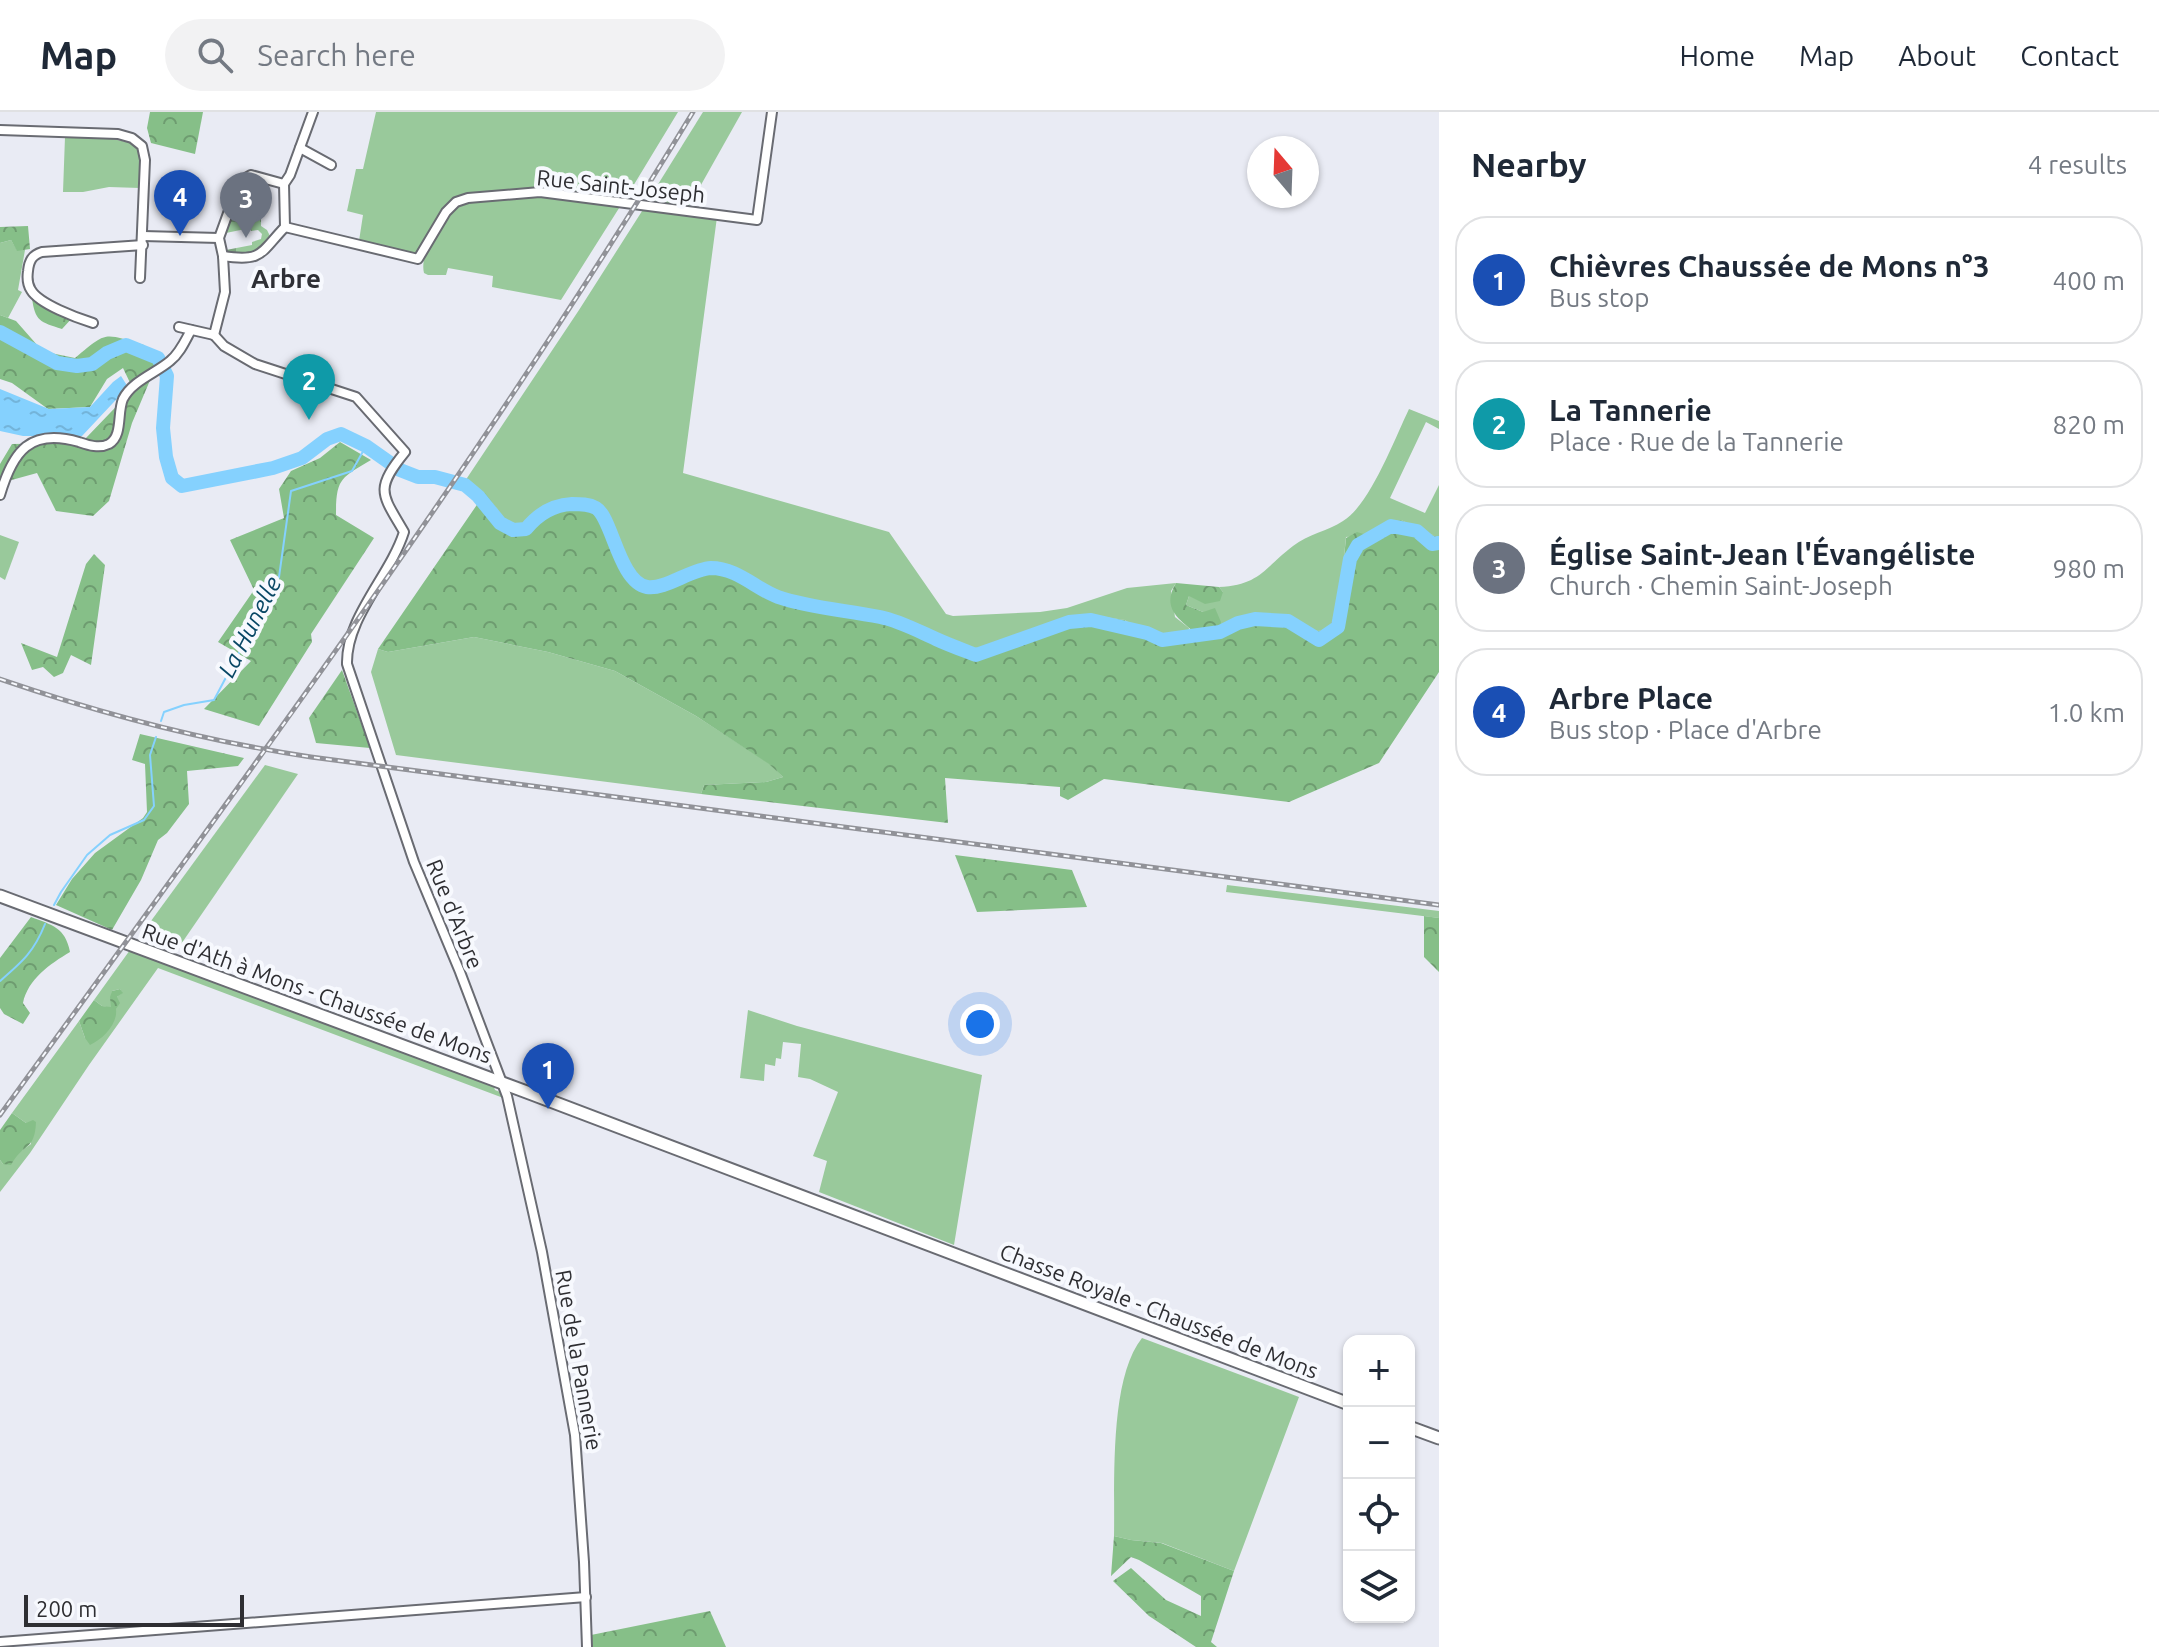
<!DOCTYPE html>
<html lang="en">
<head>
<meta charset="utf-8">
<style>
	:root { --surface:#fff; --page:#f2f2f3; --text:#1f2937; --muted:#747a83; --line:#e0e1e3; --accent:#ea580c }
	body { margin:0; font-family:Ubuntu,sans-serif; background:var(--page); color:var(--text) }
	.controls { position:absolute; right:24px; bottom:24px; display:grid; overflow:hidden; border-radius:16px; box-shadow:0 2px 6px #0004 }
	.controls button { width:72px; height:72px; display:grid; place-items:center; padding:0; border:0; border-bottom:2px solid var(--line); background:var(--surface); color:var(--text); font:40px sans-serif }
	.compass { position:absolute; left:1247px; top:24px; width:72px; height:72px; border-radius:50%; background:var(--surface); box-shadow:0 2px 6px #0004; rotate:341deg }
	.scale { position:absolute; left:24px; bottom:20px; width:220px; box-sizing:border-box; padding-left:8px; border:4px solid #2e2e32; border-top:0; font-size:22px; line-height:28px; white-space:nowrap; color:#2e2e32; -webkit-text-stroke:6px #f7f9fe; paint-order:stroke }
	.you { position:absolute; left:980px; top:912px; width:28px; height:28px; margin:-20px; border:6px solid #fff; border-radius:50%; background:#1a73e8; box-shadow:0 0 0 12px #1a73e833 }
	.badge { display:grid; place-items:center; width:52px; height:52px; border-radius:50%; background:var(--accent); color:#fff; font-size:26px; font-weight:700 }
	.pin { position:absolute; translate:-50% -66px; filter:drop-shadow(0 2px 4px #0008) }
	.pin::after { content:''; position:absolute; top:42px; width:28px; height:24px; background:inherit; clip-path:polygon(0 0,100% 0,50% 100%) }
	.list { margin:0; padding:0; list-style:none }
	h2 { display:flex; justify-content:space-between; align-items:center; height:104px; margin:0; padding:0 32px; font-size:34px }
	h2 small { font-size:26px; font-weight:400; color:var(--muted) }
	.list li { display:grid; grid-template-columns:52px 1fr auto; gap:24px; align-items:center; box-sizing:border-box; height:128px; margin:0 16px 16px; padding:0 16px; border:2px solid var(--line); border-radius:32px }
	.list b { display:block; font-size:30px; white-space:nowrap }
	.list p { margin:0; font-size:26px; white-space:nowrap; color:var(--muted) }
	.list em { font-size:26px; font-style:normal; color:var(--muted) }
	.icon { flex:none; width:44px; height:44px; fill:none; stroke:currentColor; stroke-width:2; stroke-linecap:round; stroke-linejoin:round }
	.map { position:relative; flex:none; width:1439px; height:1535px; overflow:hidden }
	header { display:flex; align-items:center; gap:48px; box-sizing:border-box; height:112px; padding:0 40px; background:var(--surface); border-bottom:2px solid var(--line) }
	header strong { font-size:38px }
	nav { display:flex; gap:44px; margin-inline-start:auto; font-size:28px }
	.search { width:560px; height:72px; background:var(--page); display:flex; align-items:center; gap:20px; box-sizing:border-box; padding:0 28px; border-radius:44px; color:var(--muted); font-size:30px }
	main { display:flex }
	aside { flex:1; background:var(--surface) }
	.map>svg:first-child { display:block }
	.green { fill:#99c99b }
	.forest { fill:url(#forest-crowns) }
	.cemetery { fill:url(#cemetery-stones) }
	.water { fill:url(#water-ripples) }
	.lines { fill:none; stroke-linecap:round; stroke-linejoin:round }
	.stream { stroke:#85d1fe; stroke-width:2 }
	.river { stroke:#85d1fe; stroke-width:14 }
	.minor-casing { stroke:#696b72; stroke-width:12 }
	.major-casing { stroke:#696b72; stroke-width:15 }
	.minor { stroke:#fff; stroke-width:8 }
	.major { stroke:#fff; stroke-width:11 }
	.rail-casing { stroke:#919298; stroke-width:5 }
	.rail { stroke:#f7f9fe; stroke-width:2; stroke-dasharray:6; stroke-linecap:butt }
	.labels { text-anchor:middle; stroke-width:8; stroke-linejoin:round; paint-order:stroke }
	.street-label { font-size:22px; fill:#2e2e32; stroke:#f7f9fe }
	.water-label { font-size:24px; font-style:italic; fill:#084765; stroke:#f7f9fe }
	.quarter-label { font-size:26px; font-weight:bold; fill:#2f3036; stroke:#f7f9fe }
</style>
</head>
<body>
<header>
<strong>Map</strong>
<div class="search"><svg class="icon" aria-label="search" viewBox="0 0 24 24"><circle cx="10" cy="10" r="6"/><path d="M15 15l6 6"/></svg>Search here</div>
<nav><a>Home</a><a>Map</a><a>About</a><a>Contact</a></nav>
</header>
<main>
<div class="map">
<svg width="1439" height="1535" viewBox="0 0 1439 1535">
	<defs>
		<pattern id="forest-crowns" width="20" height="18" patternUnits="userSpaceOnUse" patternTransform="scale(2)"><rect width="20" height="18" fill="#86bf88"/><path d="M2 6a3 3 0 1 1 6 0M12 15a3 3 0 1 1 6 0" fill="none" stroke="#6e9c70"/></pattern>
		<pattern id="cemetery-stones" width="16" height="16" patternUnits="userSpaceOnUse" patternTransform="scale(2)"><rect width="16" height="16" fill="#99c99b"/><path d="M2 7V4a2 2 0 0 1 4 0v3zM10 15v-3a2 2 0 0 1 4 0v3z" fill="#7da47f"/></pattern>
		<pattern id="water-ripples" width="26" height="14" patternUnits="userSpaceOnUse" patternTransform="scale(2)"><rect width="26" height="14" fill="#85d1fe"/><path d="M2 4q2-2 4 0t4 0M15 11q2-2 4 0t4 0" fill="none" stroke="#73b4da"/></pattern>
	</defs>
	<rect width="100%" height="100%" fill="#e9ebf4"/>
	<g class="green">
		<path d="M 376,0 L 678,0 L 624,89 L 546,77 L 457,86 L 419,138 L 415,141 L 359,129 L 363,103 L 347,99 L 356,57 L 363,57 Z"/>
		<path d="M 703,0 L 742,0 L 688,96 L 647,90 Z"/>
		<path d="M 65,25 L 108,26 L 136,32 L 140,39 L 140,76 L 109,75 L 83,80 L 63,80 Z"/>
		<path d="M 535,82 L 621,93 L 561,188 L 492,175 L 493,164 L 448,156 L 446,163 L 428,163 L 424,161 C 419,140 441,116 451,98 L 465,89 Z"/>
		<path d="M 644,96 L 717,105 L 683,361 L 889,420 L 946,502 L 953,504 L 1040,500 L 1067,496 L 1127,476 L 1176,471 L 1171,479 L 1175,505 L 1189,516 L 1188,521 L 1163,526 L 1133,514 L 1125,508 L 1097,504 L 1067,509 L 1031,520 L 976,541 L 920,517 L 883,504 L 776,483 L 733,459 L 711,455 L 649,474 L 637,470 L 618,439 L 604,401 L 595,391 C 581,390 561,388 548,393 C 525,403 534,430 500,409 L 497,396 L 485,382 L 482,385 L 465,369 L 579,198 Z"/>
		<path d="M 11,128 L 17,138 L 25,138 L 18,178 L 22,180 L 8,206 L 0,203 L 0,131 Z"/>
		<path d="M 1409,297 L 1439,309 L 1439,317 L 1426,310 L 1390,386 L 1425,401 L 1439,373 L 1439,424 L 1437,425 L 1401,408 L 1390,409 L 1367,423 L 1346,425 L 1339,494 L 1329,516 L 1318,519 L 1287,513 L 1218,524 L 1203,500 L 1186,493 L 1189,484 L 1223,480 L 1219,475 C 1260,473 1264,456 1293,434 C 1308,422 1328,419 1343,409 C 1370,393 1395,326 1409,297 Z"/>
		<path d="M 0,423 L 19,430 L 5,468 L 0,465 Z"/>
		<path d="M 474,525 L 548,540 L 615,559 L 696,604 L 770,652 L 783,665 L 766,670 L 704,673 L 701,682 L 396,643 L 371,560 L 378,537 L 388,540 Z"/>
		<path d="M 265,653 L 298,662 L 177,838 L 140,824 Z"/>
		<path d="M 1227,773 L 1439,799 L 1439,806 L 1226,780 Z"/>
		<path d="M 130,838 L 494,975 L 495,978 L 505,982 L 506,987 L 158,856 L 89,953 L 30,1041 L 0,1080 L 0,1048 L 3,1052 L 31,1032 L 26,1011 L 12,1001 L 79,909 L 85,926 L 116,897 L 117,885 L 122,881 L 120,877 L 112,879 L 111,896 L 102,894 L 94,888 Z"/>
		<path d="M 748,898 L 797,914 L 982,963 L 954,1133 L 819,1080 L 827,1049 L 813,1044 L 838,980 L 810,967 L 798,965 L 801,932 L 783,930 L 781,947 L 776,946 L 775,954 L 765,952 L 764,969 L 740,966 Z"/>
		<path d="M 1142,1226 L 1299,1285 L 1234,1459 L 1162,1431 L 1131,1428 L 1114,1424 C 1115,1371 1109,1267 1142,1226 Z"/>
	</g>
	<g class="forest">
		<path d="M 150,0 L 203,0 L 195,42 L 151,31 L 147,16 Z"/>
		<path d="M 28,114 L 30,137 L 17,139 L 11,128 L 0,131 L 0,115 Z"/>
		<path d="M 34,185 L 73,205 L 62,217 C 40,210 35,209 32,186 Z"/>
		<path d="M 0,203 L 16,209 L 38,234 L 46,240 L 75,246 C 108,219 102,221 144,233 L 156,254 L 132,311 L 109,389 L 93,404 L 56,399 L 37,361 L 8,369 L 0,376 L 0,352 L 12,332 L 71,331 L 86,326 L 133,277 L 123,256 L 107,267 L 90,295 L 48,297 L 12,271 L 0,267 Z"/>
		<path d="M 340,330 L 371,348 C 341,366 336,366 336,403 L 374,426 L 311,522 L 312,530 L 259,614 L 204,597 L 251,549 L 218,530 L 254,478 L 230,428 L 284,406 L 279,377 L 291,359 L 320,346 Z"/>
		<path d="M 485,381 L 497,396 L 500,411 L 513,418 L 526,417 L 544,395 L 555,391 L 586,390 L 602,407 L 615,438 L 636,471 L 649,476 L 711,456 L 732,460 L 776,484 L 815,493 L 883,505 L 919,518 L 935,527 L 976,543 L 1041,519 L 1097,504 L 1125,508 L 1131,515 L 1162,528 L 1185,524 L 1200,525 C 1184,510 1159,499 1176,471 L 1219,475 L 1223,480 L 1220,489 L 1205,492 L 1189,484 L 1186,493 L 1203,500 L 1215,496 L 1221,510 L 1219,523 L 1254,510 L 1318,519 L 1329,516 L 1339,494 L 1346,426 L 1357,420 L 1367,423 L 1390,409 L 1401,408 L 1437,425 L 1439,424 L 1439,560 L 1379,651 L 1289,690 L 1104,667 L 1068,688 L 1060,684 L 1060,675 L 945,666 L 948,711 L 701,682 L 704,673 L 766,670 L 783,665 L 769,652 L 696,604 L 615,559 L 548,540 L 474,525 L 388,540 L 378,537 Z"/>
		<path d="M 94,442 L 105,453 L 91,553 L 71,543 L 63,561 L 54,565 L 43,555 L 32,558 L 21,531 L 57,545 L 86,452 Z"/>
		<path d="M 342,558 L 370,636 L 316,631 L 309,606 Z"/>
		<path d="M 140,622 L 244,646 L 238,654 L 187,659 L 189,692 L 167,721 L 158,728 L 141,768 L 112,818 L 56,793 L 72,767 L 95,741 L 143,706 L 147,700 L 145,652 L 132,648 Z"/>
		<path d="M 955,743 L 1072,758 L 1087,795 L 977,800 Z"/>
		<path d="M 1424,804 L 1439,806 L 1439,860 L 1424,845 Z"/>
		<path d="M 31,805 C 52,813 65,815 70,840 C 50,852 28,867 23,891 L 30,901 L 23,912 L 4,902 L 0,896 L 0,846 Z"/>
		<path d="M 120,877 L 123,881 L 117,885 L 120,891 L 116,897 C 118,912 103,927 90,933 L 85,926 L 79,909 L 94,888 L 102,894 L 111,895 L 110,885 L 112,879 Z"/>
		<path d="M 12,1001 L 26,1011 L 33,1008 L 36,1010 C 35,1039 23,1031 11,1053 L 3,1052 L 0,1048 L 0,1018 Z"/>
		<path d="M 1114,1424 L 1131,1428 L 1161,1431 L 1234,1459 L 1211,1530 L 1217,1535 L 1196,1535 L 1149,1504 L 1113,1469 L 1131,1456 L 1166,1488 L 1201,1504 L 1201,1484 L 1139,1448 L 1131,1445 L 1111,1464 Z"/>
		<path d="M 710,1499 L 726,1535 L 591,1535 L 591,1523 Z"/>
	</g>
	<path class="cemetery" d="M 234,92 L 261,103 L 261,114 L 267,118 L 270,124 C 260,143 247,144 227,140 L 226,138 L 252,133 L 252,130 L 261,127 L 262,122 L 258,118 L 251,119 L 250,116 L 226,121 Z"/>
	<path class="water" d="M 121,264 L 128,275 L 82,324 L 23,324 L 0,319 L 0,277 L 49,297 L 90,295 L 113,270 Z"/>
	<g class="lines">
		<g class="stream">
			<path d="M 161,609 L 164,600 L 184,593 L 214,588 L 279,465 L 291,379 L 352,359 L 366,334"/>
			<path d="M 54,793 L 61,780 L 87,743 L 110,723 L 144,708 L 154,694 L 150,643 L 156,625"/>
			<path d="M 0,869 C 22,850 34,840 45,812"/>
		</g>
		<path class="river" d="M 0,220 L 57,251 L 77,254 L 92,252 L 107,241 L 126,233 L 158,246 L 167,264 L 163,316 L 166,345 L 172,366 L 182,374 L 273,356 L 302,346 L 327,327 L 341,322 L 366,334 L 400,358 L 418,365 L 435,365 L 465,373 L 478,384 L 500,411 L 513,418 L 526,417 C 538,402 552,393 572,392 C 580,392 589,392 596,396 C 612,405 619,470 647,475 C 665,478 691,457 711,456 C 737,456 756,477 778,485 C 810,496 846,498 880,505 C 900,509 918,519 936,527 C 949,533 963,538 976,543 L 1069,510 L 1091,508 L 1147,521 L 1162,528 L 1220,520 L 1238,511 L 1255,507 L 1288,509 L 1319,528 L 1338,515 L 1350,447 L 1358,433 L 1391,414 L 1417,419 L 1432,432 L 1439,431"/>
		<defs>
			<g id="minor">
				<path d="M 0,18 L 118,22 L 132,26 L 142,34 L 145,48 L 140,166"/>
				<path d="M 300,36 L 331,53"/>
				<path d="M 284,72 L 290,63 L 313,0"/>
				<path d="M 285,115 L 418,147 L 446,100 L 456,90 L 468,86 L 540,80 L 757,108 L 772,0"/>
				<path d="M 143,124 L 219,126"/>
				<path d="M 223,144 C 263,150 260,141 285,115 L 284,72"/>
				<path d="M 93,211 C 77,206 39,192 31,178 C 27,172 27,166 28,159 C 29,149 32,143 42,140 L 143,133"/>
				<path d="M 179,215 L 214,223"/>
				<path d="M 214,223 L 224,234 L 255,252 L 356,285 L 405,340 C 374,378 382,382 404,420 C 390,464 346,505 347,552 L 414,750 L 460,860 L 507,984 L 542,1140 L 575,1323 L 584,1450 L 587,1535"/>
				<path d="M 214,223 L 225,180 L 223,144 L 219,126 L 236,79 L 244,67 L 251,63 L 284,72"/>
				<path d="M 0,383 C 13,339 30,316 79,330 C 88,333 99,337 109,332 C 123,324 117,301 123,287 C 132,269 156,261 170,249 C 180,241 185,229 191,218"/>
				<path d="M 0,1530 L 586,1485"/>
			</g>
			<g id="major">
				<path d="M 0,784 L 532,982 L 1349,1292"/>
				<path d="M 1409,1315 L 1439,1326"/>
			</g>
		</defs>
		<use href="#minor" class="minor-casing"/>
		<use href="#major" class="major-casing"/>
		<use href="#minor" class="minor"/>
		<use href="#major" class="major"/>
		<defs>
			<g id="rail">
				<path d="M 0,567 C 102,602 205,629 311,645 L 1439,793"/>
				<path d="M 0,1003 C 239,674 482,348 693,0"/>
			</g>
		</defs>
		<use href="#rail" class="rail-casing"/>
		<use href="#rail" class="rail"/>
	</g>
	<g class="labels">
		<g class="street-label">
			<text transform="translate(621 74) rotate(6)" y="8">Rue Saint-Joseph</text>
			<text transform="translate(455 802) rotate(68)" y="8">Rue d'Arbre</text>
			<text transform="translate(317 881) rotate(20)" y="8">Rue d'Ath à Mons - Chaussée de Mons</text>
			<text transform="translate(1159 1199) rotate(21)" y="8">Chasse Royale - Chaussée de Mons</text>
			<text transform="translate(579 1248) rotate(80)" y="8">Rue de la Pannerie</text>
		</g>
		<g class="water-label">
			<text transform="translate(250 515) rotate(-63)" y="8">La Hunelle</text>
		</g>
		<g class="quarter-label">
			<text x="286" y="176">Arbre</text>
		</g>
	</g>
</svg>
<div class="controls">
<button>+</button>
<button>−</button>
<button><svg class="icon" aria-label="locate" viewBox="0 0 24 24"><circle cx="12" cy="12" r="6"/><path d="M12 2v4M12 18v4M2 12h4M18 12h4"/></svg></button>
<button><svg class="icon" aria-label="layers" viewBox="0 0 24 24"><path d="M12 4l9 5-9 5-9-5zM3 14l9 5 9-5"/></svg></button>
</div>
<svg class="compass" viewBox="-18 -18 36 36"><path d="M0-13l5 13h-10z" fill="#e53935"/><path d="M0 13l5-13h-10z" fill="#747a83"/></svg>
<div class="scale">200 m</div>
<div class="you"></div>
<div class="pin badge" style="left:548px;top:997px;background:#1a4fb4">1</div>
<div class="pin badge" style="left:309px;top:308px;background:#0f9aa8">2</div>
<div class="pin badge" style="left:246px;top:126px;background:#6b7280">3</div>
<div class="pin badge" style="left:180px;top:124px;background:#1a4fb4">4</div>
</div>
<aside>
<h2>Nearby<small>4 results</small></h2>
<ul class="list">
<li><span class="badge" style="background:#1a4fb4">1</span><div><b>Chièvres Chaussée de Mons n°3</b><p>Bus stop</p></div><em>400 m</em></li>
<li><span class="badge" style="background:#0f9aa8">2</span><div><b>La Tannerie</b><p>Place · Rue de la Tannerie</p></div><em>820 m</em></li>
<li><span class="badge" style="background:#6b7280">3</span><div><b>Église Saint-Jean l'Évangéliste</b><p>Church · Chemin Saint-Joseph</p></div><em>980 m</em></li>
<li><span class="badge" style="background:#1a4fb4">4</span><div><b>Arbre Place</b><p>Bus stop · Place d'Arbre</p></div><em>1.0 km</em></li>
</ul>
</aside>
</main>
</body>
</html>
